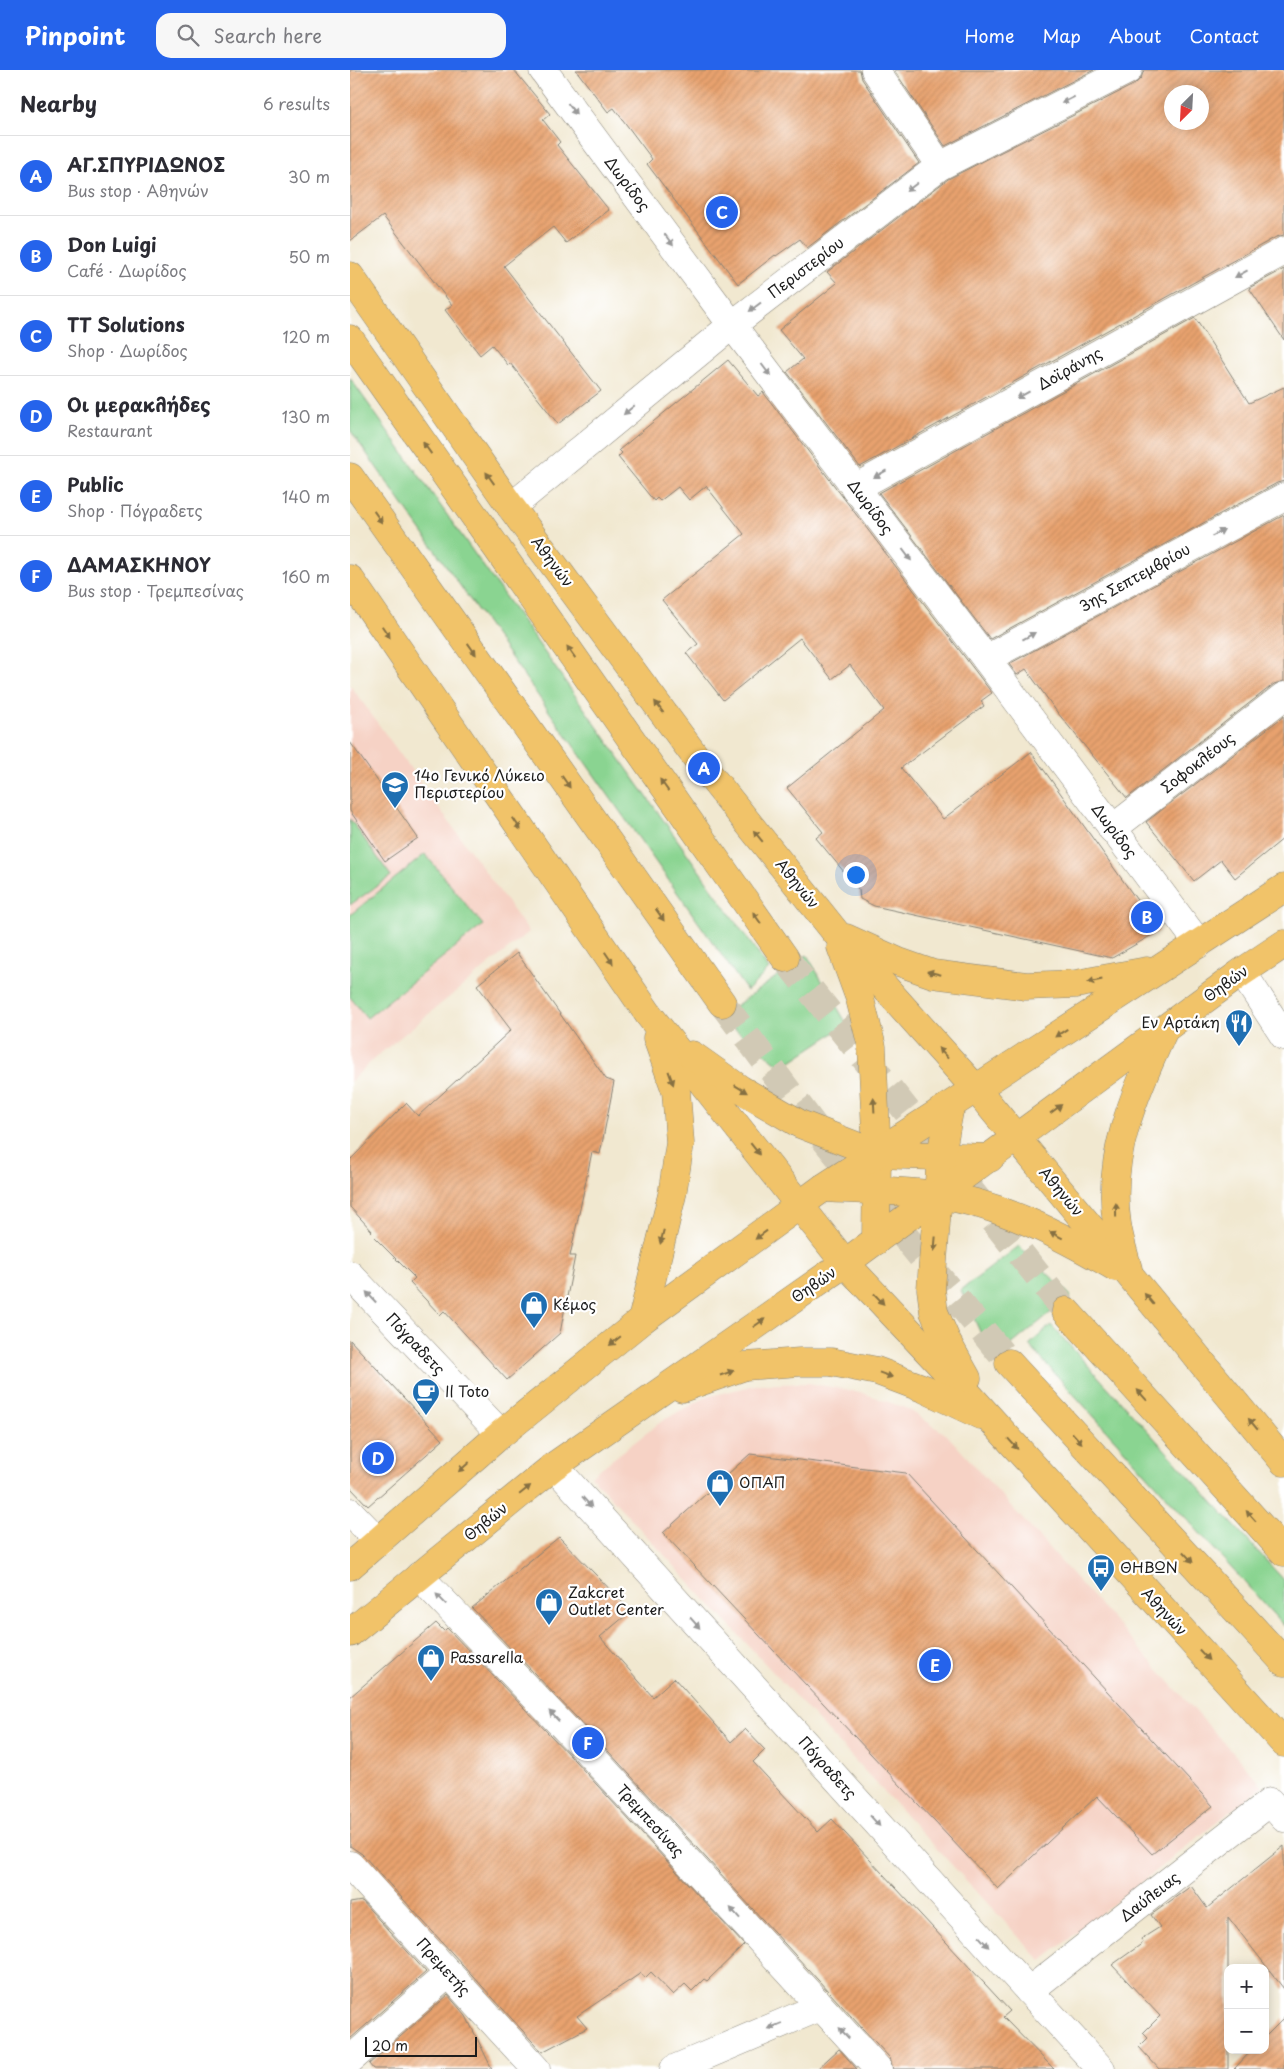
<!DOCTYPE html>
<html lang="en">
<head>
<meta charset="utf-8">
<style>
	:root { --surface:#fff; --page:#f7f7f7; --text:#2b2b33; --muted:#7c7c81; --line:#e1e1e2; --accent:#2563eb }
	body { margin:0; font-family:"Playpen Sans",sans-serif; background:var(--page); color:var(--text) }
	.controls { position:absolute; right:15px; bottom:15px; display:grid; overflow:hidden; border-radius:10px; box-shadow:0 2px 12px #0003 }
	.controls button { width:45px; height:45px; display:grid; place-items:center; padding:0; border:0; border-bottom:1px solid var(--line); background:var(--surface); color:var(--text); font:25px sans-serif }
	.compass { position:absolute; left:814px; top:15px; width:45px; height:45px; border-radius:50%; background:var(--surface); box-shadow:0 2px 12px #0003; rotate:204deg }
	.scale { position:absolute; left:15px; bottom:12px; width:112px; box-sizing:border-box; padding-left:5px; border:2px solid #1c1c1c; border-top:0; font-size:14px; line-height:18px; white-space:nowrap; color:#1c1c1c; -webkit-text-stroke:4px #fff; paint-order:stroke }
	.you { position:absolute; left:505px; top:804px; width:18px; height:18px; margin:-12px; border:4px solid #fff; border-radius:50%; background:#1a73e8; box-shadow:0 0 0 8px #1a73e833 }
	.badge { display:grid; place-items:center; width:32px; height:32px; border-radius:50%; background:var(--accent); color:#fff; font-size:16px; font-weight:700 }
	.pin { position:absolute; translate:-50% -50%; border:2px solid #fff; box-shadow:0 1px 5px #0006 }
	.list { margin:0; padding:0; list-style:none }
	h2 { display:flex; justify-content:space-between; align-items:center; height:65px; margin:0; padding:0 20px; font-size:21px }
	h2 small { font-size:16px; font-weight:400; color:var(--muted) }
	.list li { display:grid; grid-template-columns:32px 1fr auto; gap:15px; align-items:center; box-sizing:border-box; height:80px; padding:0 20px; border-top:1px solid var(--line) }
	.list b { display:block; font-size:19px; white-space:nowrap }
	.list p { margin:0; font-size:16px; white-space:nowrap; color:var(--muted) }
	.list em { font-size:16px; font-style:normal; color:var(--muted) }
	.icon { flex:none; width:28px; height:28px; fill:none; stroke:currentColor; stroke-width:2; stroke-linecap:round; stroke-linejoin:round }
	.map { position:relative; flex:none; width:934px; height:1999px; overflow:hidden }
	header { display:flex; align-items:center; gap:30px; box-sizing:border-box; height:70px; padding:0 25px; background:var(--accent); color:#fff }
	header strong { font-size:24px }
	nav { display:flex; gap:28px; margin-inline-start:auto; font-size:18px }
	.search { width:350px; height:45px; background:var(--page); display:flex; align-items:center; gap:12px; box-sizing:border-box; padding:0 18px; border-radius:15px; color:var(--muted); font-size:19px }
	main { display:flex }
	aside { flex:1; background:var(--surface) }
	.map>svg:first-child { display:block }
</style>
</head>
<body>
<header>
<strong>Pinpoint</strong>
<div class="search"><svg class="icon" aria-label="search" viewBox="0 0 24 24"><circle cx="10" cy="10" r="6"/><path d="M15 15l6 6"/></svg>Search here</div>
<nav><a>Home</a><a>Map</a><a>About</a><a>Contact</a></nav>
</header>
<main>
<aside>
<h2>Nearby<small>6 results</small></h2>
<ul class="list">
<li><span class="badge">A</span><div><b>ΑΓ.ΣΠΥΡΙΔΩΝΟΣ</b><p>Bus stop · Αθηνών</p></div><em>30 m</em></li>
<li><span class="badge">B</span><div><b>Don Luigi</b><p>Café · Δωρίδος</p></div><em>50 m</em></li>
<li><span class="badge">C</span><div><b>TT Solutions</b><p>Shop · Δωρίδος</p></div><em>120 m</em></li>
<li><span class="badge">D</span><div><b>Οι μερακλήδες</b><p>Restaurant</p></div><em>130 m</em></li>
<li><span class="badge">E</span><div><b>Public</b><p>Shop · Πόγραδετς</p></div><em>140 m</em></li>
<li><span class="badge">F</span><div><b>ΔΑΜΑΣΚΗΝΟΥ</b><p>Bus stop · Τρεμπεσίνας</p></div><em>160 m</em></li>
</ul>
</aside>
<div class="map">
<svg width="934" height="1999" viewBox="0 0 934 1999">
	<defs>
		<pattern id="building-hatch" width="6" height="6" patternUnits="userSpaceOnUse" patternTransform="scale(1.25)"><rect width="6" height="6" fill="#e8a26e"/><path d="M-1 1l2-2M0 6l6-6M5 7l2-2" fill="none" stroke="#c68b5f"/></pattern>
	</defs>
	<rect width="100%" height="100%" fill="#fff"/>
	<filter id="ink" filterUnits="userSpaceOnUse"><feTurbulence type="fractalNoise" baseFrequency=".02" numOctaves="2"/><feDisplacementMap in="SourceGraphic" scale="10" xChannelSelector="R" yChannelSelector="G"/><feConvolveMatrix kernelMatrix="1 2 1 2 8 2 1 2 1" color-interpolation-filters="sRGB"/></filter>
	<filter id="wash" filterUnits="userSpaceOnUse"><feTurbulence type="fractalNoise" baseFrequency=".0096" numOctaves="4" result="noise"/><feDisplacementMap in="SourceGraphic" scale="20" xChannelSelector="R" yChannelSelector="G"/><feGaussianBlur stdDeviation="1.12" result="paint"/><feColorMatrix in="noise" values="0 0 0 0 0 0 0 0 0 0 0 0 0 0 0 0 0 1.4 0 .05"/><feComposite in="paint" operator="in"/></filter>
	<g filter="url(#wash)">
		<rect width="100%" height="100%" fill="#f1e8d0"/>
		<g fill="#f6d2c5">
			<polygon points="0,615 179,862 26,987 0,1012"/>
			<polygon points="458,1313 510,1322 558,1339 597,1365 913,1716 691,1891 241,1406 312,1351 357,1327 405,1315"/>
		</g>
		<g fill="#8ad491" stroke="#537856">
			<polygon points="0,308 419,899 397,921 0,360"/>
			<polygon points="0,749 41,806 0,835"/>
			<polygon points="75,784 133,855 17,948 0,927 0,845"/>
			<polygon points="457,885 497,954 432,997 370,947"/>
			<polygon points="669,1176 721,1226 643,1290 611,1220"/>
			<polygon points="701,1255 934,1510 934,1556 679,1275"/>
		</g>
		<g id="blocks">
			<g fill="url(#building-hatch)" fill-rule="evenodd">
				<polygon points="0,0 164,0 200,44 193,50 210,72 207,75 259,140 216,173 203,157 154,196 251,321 208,354 160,293 158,295 142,275 130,285 95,240 102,235 33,146 0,171"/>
				<polygon points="226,0 510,0 512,9 569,93 457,178 450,169 426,186 425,185 388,214 297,94 302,89 264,38 258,42"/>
				<polygon points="544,0 744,0 595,76"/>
				<path d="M794,0h140v165l-8,2 -416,230 -73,-95 16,-13 -24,-29 58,-47 -10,-11 121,-93 187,-95 6,-6zM822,22h30v30h-30z"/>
				<polygon points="934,199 934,270 899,218"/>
				<polygon points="845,248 899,333 934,317 934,411 927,413 640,569 529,423"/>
				<polygon points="378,290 408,326 413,322 642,623 631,631 634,636 551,698 593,749 681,682 809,861 762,888 524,836 510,829 509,820 466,768 473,762 437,718 534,640 500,595 482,609 450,568 373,630 336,583 348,574 312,530 394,464 356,416 339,430 328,417 310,431 307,428 304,431 268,387 272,383 269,380"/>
				<polygon points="934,445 934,611 924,614 777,728 707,642 676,599 667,605 659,594"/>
				<polygon points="934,646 934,768 885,808 871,790 844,811 796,752"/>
				<polygon points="0,672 68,768 35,791 0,741"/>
				<polygon points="167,883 256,1009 264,1012 250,1084 242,1082 220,1186 225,1186 210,1263 157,1310 94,1241 90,1245 60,1213 65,1208 20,1163 22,1161 0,1137 0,1090 56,1033 68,1046 161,960 127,915"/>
				<polygon points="0,1270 93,1370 18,1436 0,1417"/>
				<polygon points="400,1384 556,1403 863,1736 802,1784 747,1726 648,1819 313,1463"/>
				<polygon points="209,1467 281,1541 250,1567 303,1627 324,1608 381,1672 395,1659 415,1680 403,1692 468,1762 482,1749 660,1941 653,1947 704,1999 543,1999 540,1988 512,1958 247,1669 122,1538"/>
				<polygon points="86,1553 94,1561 97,1558 225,1691 394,1875 357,1911 354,1909 342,1921 335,1914 323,1925 301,1902 295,1908 291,1903 227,1946 237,1958 192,1982 12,1784 0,1776 0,1627"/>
				<polygon points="934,1776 934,1919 878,1847 878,1999 809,1999 789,1977 798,1968 793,1963 810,1946 762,1895 793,1873 791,1869 810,1857 801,1845 841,1816 857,1838"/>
				<polygon points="12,1831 76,1902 0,1969 0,1833"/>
				<polygon points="98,1925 116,1946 142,1999 23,1999 19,1994"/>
				<polygon points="934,1948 934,1999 884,1999 902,1980 915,1980 915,1967"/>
				<polygon points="489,1979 507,1999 467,1999"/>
			</g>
		</g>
	</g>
	<g filter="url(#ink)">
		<use href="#blocks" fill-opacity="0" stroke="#868276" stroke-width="1"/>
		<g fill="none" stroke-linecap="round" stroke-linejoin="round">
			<g stroke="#d1c9b5" stroke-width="28" stroke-dasharray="28 14" stroke-linecap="butt">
				<polyline points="435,888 716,1241"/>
				<polyline points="372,933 463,1055 659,1293"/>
			</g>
			<g stroke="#868276" stroke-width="29">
				<g id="minor">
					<polyline points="193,0 382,255 636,589 849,874"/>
					<polyline points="525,0 590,96"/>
					<polyline points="505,418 934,181"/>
					<polyline points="161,437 382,255 590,96 778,0"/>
					<polyline points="636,589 934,427"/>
					<polyline points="762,759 934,626"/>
					<polyline points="892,902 934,966"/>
					<polyline points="0,1205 151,1364"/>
					<polyline points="204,1396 679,1921 751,1999"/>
					<polyline points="0,1442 29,1472"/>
					<polyline points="69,1506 236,1680 528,1999"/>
					<polyline points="0,1795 186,1999"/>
					<polyline points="679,1921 920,1732 934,1748"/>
					<polyline points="0,1990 99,1903"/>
					<polyline points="324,1999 470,1937"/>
				</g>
			</g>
			<g stroke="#868276" stroke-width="29">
				<g id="major">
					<polyline points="0,206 161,437 354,698 487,864 626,1019 934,1392"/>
					<polyline points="0,509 299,945 495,1193 608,1313 934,1673"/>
					<polyline points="496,868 549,892 583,904 676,916 726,914 797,901"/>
					<polyline points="491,877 510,929 522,977 527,1084 526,1171"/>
					<polyline points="342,985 390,1019 450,1054 527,1084 640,1088"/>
					<polyline points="600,1036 591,1085 581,1219 584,1242 597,1272 617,1308"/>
					<path d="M473,1118c38,2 77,2 115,7 63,9 122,40 177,72"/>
					<path d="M778,1199c-4,-15 -9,-30 -11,-45 -11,-69 19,-132 46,-192"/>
					<polyline points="292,1250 322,1125 330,1073 326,1021 307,968"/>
					<polyline points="332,1318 395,1296 450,1292 481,1292 527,1301 575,1319 630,1345"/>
					<polyline points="0,1496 151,1364 292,1250 473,1118 934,818"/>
					<polyline points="0,1563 204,1396 495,1193 892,902 934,874"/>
				</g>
			</g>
			<g stroke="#868276" stroke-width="29">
				<g id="highway">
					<polyline points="0,269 435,888"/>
					<polyline points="0,407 372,933"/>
					<polyline points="716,1241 934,1482"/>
					<polyline points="659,1293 934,1592"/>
				</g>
			</g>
			<use href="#minor" stroke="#fff" stroke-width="28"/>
			<use href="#major" stroke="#f1c369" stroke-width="28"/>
			<use href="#highway" stroke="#f1c369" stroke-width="28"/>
		</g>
		<defs><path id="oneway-solid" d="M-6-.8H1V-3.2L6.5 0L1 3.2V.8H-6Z" transform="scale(1.25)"/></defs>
		<g fill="#999">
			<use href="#oneway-solid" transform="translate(718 30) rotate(153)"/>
			<use href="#oneway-solid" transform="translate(222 39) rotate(53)"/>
			<use href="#oneway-solid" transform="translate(562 117) rotate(143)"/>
			<use href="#oneway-solid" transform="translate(319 170) rotate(53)"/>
			<use href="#oneway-solid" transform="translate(891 204) rotate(151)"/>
			<use href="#oneway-solid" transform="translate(405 237) rotate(143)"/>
			<use href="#oneway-solid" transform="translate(416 300) rotate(53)"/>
			<use href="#oneway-solid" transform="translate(673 325) rotate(151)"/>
			<use href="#oneway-solid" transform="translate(279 340) rotate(140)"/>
			<use href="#oneway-solid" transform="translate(530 404) rotate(151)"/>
			<use href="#oneway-solid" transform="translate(868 463) rotate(-29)"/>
			<use href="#oneway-solid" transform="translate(557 485) rotate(53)"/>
			<use href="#oneway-solid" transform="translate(679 566) rotate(-29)"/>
			<use href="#oneway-solid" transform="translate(21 1227) rotate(-133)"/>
			<use href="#oneway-solid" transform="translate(237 1432) rotate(48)"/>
			<use href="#oneway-solid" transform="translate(91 1529) rotate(-134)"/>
			<use href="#oneway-solid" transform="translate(345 1553) rotate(48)"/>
			<use href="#oneway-solid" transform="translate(204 1646) rotate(-134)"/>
			<use href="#oneway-solid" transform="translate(525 1751) rotate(48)"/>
			<use href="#oneway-solid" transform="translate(385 1843) rotate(-132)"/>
			<use href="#oneway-solid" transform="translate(634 1872) rotate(48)"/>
			<use href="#oneway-solid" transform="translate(425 1956) rotate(157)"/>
			<use href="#oneway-solid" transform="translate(494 1963) rotate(-133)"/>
		</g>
		<g fill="#867042">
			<use href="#oneway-solid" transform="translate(77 378) rotate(-125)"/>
			<use href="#oneway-solid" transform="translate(140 408) rotate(-125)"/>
			<use href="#oneway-solid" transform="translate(28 447) rotate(55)"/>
			<use href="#oneway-solid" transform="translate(36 562) rotate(56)"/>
			<use href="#oneway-solid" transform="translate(122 579) rotate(55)"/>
			<use href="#oneway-solid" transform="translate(221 582) rotate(-125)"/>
			<use href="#oneway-solid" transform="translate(309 637) rotate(-127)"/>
			<use href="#oneway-solid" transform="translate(216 712) rotate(55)"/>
			<use href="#oneway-solid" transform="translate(314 715) rotate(-125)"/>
			<use href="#oneway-solid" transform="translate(167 754) rotate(56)"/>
			<use href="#oneway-solid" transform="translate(408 766) rotate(-129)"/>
			<use href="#oneway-solid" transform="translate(310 845) rotate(55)"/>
			<use href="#oneway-solid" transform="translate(407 848) rotate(-125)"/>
			<use href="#oneway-solid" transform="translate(259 888) rotate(56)"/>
			<use href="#oneway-solid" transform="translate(584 903) rotate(-166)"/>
			<use href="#oneway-solid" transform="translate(745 911) rotate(169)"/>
			<use href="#oneway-solid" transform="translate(711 963) rotate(147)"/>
			<use href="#oneway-solid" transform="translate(593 983) rotate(-132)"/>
			<use href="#oneway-solid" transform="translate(321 1008) rotate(70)"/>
			<use href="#oneway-solid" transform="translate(391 1019) rotate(31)"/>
			<use href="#oneway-solid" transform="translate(524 1035) rotate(-93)"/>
			<use href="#oneway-solid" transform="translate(706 1039) rotate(-37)"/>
			<use href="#oneway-solid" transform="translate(405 1079) rotate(52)"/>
			<use href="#oneway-solid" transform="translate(766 1140) rotate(-91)"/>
			<use href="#oneway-solid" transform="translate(411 1165) rotate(144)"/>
			<use href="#oneway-solid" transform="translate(706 1165) rotate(-153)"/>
			<use href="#oneway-solid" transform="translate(312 1167) rotate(104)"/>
			<use href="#oneway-solid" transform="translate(585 1174) rotate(95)"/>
			<use href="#oneway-solid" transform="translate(529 1229) rotate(47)"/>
			<use href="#oneway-solid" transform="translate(799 1229) rotate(-130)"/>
			<use href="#oneway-solid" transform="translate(409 1253) rotate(-35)"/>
			<use href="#oneway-solid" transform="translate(265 1271) rotate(141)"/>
			<use href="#oneway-solid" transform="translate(377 1303) rotate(-19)"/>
			<use href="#oneway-solid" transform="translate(536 1305) rotate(20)"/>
			<use href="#oneway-solid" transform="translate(792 1325) rotate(-132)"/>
			<use href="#oneway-solid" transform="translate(903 1354) rotate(-130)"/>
			<use href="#oneway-solid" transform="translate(727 1368) rotate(47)"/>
			<use href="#oneway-solid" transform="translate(663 1374) rotate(48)"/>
			<use href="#oneway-solid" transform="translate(114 1397) rotate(139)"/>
			<use href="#oneway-solid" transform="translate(175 1420) rotate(-39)"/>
			<use href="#oneway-solid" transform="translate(901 1446) rotate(-132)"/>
			<use href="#oneway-solid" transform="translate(838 1487) rotate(47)"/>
			<use href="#oneway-solid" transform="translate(854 1585) rotate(47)"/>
		</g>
	</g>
	<defs>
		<g id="school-pin" transform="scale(1.4375)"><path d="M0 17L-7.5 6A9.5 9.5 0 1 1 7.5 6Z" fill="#1f6fb2" stroke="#fff"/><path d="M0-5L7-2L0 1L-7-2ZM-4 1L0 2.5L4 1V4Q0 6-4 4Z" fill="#fff"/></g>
		<g id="restaurant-pin" transform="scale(1.4375)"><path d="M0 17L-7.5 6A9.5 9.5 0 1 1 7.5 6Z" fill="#1f6fb2" stroke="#fff"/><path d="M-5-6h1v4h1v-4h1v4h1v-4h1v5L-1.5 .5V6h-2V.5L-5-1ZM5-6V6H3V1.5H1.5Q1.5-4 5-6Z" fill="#fff"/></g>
		<g id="shop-pin" transform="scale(1.4375)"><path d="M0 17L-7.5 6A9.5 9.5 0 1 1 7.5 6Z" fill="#1f6fb2" stroke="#fff"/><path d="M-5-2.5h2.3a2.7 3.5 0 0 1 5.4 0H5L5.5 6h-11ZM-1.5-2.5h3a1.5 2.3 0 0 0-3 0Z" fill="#fff"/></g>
		<g id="cafe-pin" transform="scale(1.4375)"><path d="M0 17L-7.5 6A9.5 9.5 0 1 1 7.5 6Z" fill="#1f6fb2" stroke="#fff"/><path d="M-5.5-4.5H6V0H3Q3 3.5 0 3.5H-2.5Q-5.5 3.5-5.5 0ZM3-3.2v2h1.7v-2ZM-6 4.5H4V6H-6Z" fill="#fff"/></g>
		<g id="bus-pin" transform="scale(1.4375)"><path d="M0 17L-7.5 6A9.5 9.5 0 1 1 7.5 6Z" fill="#1f6fb2" stroke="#fff"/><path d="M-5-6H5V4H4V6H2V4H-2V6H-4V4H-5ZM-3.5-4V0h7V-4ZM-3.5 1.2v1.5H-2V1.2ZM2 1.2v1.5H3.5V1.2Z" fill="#fff"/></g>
	</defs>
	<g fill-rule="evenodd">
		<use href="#school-pin" x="45" y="715"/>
		<use href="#restaurant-pin" x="889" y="953"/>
		<use href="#shop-pin" x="184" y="1235"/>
		<use href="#cafe-pin" x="76" y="1322"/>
		<use href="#shop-pin" x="370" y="1413"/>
		<use href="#bus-pin" x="751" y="1498"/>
		<use href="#shop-pin" x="199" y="1532"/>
		<use href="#shop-pin" x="81" y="1588"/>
	</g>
	<g text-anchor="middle" stroke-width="4.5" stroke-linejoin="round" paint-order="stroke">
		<g font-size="15" fill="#1c1c1c" stroke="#fff">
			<text transform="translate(277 114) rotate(53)" y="5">Δωρίδος</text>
			<text transform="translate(456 198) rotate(-37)" y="5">Περιστερίου</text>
			<text transform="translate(720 299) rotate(-29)" y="5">Δοϊράνης</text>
			<text transform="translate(520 437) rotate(53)" y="5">Δωρίδος</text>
			<text transform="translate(202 492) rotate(53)" y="5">Αθηνών</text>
			<text transform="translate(785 508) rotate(-29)" y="5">3ης Σεπτεμβρίου</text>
			<text transform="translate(848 693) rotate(-38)" y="5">Σοφοκλέους</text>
			<text transform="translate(764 761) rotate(53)" y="5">Δωρίδος</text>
			<text transform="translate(447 814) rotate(51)" y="5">Αθηνών</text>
			<text transform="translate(876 914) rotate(-36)" y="5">Θηβών</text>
			<text transform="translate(711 1122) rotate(50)" y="5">Αθηνών</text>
			<text transform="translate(464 1215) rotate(-35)" y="5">Θηβών</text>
			<text transform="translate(65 1274) rotate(47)" y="5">Πόγραδετς</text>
			<text transform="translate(136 1452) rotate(-39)" y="5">Θηβών</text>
			<text transform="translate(814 1542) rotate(47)" y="5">Αθηνών</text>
			<text transform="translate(477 1698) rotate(48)" y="5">Πόγραδετς</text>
			<text transform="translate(300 1751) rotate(48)" y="5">Τρεμπεσίνας</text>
			<text transform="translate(800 1827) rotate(-38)" y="5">Δαύλειας</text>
			<text transform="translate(93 1897) rotate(48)" y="5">Πρεμετής</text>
		</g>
		<g font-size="15" fill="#1c1c1c" stroke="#fff" text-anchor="start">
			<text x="64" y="711">14ο Γενικό Λύκειο<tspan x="64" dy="17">Περιστερίου</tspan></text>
			<text x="870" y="958" text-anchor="end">Εν Αρτάκη</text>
			<text x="203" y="1240">Κέμος</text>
			<text x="95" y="1327">Il Toto</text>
			<text x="389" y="1418">ΟΠΑΠ</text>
			<text x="770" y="1503">ΘΗΒΏΝ</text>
			<text x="218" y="1528">Zakcret<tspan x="218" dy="17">Outlet Center</tspan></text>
			<text x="100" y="1593">Passarella</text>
		</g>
	</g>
</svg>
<div class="controls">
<button>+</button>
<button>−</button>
</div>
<svg class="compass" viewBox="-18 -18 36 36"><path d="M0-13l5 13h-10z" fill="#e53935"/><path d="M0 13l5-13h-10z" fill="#7c7c81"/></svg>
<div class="scale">20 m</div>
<div class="you"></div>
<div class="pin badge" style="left:354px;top:698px">A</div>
<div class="pin badge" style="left:797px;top:847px">B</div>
<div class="pin badge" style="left:372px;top:142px">C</div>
<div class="pin badge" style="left:28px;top:1388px">D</div>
<div class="pin badge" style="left:585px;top:1595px">E</div>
<div class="pin badge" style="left:238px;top:1673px">F</div>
</div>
</main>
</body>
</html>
